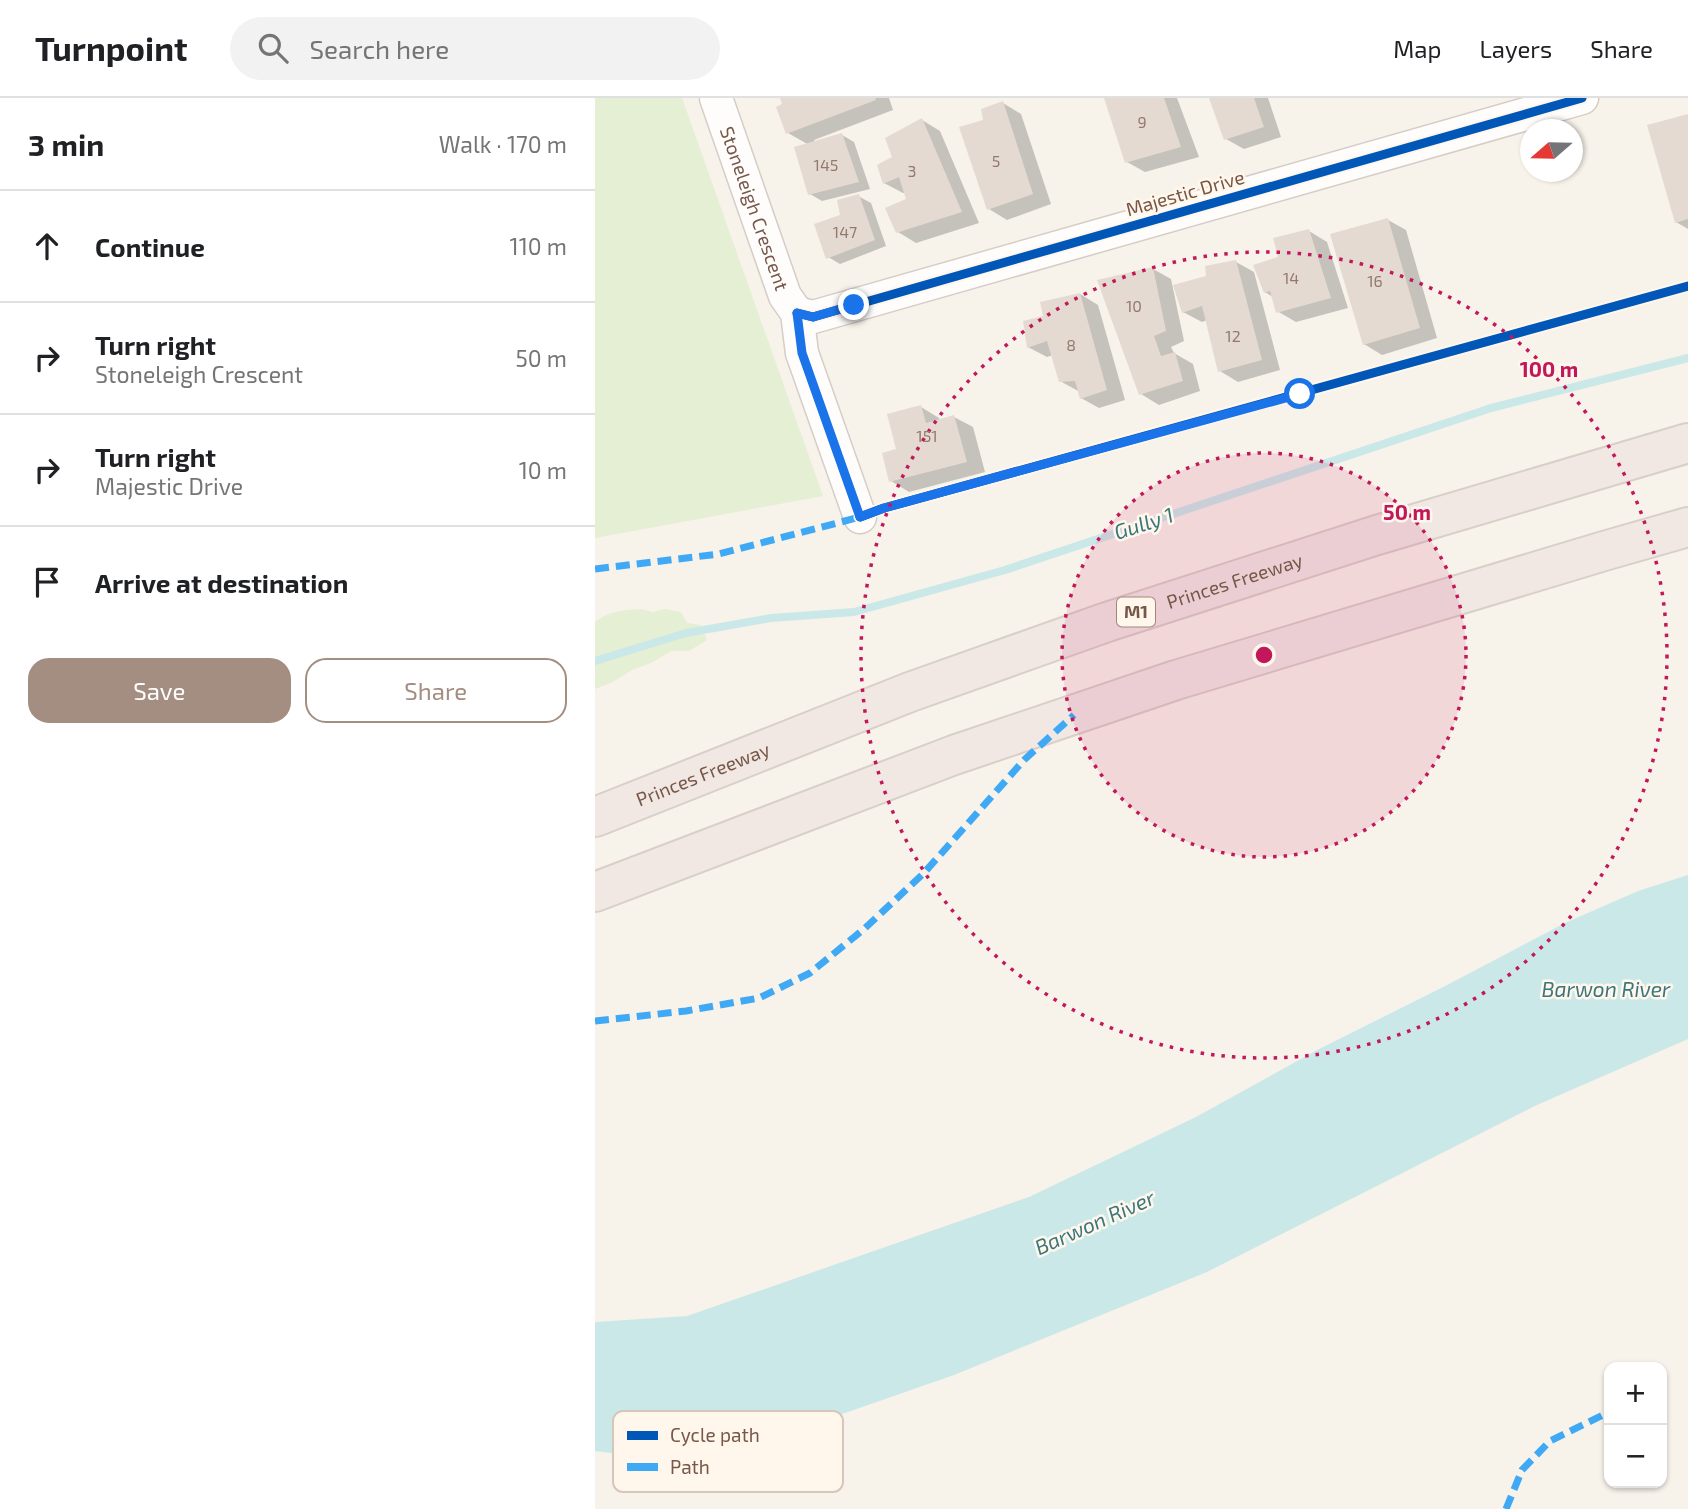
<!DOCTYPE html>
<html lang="en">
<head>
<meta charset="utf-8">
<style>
	:root { --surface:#fff; --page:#f2f2f2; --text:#202124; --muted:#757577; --line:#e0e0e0; --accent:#a48d81 }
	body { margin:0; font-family:"Exo 2",sans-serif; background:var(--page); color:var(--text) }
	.controls { position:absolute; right:21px; bottom:21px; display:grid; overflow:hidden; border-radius:14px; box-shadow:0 2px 5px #0004 }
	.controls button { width:63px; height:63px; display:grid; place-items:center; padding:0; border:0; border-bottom:2px solid var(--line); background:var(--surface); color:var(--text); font:35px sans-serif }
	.compass { position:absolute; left:925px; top:21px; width:63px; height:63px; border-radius:50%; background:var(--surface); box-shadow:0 2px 5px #0004; rotate:250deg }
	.stop { position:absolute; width:21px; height:21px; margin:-16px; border:5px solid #1a73e8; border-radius:50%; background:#fff }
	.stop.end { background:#1a73e8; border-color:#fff; box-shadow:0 2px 7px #0008 }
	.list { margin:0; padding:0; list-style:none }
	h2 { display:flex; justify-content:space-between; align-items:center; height:91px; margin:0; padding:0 28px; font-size:30px }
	h2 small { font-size:23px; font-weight:400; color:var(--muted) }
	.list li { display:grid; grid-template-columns:46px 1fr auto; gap:21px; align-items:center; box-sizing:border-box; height:112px; padding:0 28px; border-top:2px solid var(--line) }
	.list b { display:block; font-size:26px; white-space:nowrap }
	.list p { margin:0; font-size:23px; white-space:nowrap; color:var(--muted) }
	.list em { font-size:23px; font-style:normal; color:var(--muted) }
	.actions { display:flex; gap:14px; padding:21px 28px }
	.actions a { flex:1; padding:16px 0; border:2px solid var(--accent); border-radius:21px; text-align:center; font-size:24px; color:var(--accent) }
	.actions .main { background:var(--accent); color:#fff }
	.icon { flex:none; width:38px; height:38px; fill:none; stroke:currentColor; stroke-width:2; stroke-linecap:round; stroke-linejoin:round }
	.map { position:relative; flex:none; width:1093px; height:1411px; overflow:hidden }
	header { display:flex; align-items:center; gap:42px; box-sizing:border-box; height:98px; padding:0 35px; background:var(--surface); border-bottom:2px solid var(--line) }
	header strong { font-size:33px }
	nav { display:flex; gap:38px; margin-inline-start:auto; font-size:24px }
	.search { width:490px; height:63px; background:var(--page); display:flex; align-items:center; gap:18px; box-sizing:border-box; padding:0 24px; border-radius:38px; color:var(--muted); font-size:26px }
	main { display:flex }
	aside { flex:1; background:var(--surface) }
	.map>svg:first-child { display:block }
</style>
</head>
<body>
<header>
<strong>Turnpoint</strong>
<div class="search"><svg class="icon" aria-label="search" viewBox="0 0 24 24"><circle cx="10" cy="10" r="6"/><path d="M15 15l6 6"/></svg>Search here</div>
<nav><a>Map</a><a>Layers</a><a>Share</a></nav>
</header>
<main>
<aside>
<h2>3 min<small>Walk · 170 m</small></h2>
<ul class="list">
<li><svg class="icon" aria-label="ahead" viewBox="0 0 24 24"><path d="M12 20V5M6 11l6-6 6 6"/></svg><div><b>Continue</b></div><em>110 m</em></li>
<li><svg class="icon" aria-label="right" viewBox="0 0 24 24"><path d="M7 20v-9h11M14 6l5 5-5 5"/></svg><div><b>Turn right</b><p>Stoneleigh Crescent</p></div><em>50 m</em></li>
<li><svg class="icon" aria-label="right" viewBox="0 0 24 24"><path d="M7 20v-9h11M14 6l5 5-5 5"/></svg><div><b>Turn right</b><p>Majestic Drive</p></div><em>10 m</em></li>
<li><svg class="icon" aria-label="arrive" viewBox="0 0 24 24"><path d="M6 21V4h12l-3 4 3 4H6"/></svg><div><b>Arrive at destination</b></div></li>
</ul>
<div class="actions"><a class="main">Save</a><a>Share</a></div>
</aside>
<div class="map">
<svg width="1093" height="1411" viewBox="0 0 1093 1411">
	<rect width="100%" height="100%" fill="#f7f2ea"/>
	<g fill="#e4efd4">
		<polygon points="0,0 87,0 228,398 0,440"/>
		<path d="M46,511l12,3 12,-3 16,3 6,11 14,2 6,15 -18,11h-18l-20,12 -19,7 -19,12 -18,7v-67c14,-11 29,-12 46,-13z"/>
	</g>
	<polygon fill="#cbe8e9" points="1093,777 1093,941 942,1007 612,1174 359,1277 147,1351 16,1355 0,1353 0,1224 92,1218 434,1099 601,1019 722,952 854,886 970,825 1043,793"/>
	<g fill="#0003">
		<polygon points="187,0 294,0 298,12 219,42 220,45 247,37 259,44 275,91 227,103 215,96 214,47 193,35"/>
		<polygon points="511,0 582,0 604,59 550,74 532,64"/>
		<polygon points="616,0 673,0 686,39 649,51 631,41"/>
		<polygon points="408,5 426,16 456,106 412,122 394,111 390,23"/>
		<polygon points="1093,18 1093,131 1081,124"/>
		<polygon points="327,22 345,33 384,125 321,145 303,134 313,102 311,94 308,95 289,85 299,60"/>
		<polygon points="263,98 276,105 291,148 245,166 233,159 247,118"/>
		<polygon points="793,122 811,132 842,240 787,257 769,246"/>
		<polygon points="714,133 732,144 753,210 701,224 682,213 678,199 670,194 685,161"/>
		<polygon points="641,164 659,174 685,272 643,284 625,273 612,222 607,224 588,214"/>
		<polygon points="558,171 576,181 589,243 576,249 579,255 598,266 605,293 564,307 546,296"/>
		<polygon points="485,196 503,207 530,302 504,310 486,300 485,294 465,283 458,257 452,259 433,249"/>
		<polygon points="326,309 344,320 345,323 359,319 378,329 390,374 314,394 296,383"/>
	</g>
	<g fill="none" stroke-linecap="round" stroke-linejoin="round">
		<polyline stroke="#cbe8e9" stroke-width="8" points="0,563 91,535 176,520 259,514 410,472 896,310 1093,260"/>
	</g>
	<g fill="#e4dad2">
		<polygon points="185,0 280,0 281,2 191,36 181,9 187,6"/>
		<polygon points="509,0 569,0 586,49 530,65"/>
		<polygon points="614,0 659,0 669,29 629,42"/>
		<polygon points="408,3 438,96 392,112 364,29 388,22 386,11"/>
		<polygon points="1093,16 1093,121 1080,125 1052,27"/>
		<polygon points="327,20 367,114 301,135 290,110 311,101 304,79 288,86 282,67 297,59 290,40"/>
		<polygon points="247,35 264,84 213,97 199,49"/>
		<polygon points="264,96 280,142 231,161 219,126 245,117 242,102"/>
		<polygon points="793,120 825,230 768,247 735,136"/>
		<polygon points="714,131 736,200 681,215 675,193 669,195 658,167 683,159 678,140"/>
		<polygon points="641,162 667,262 623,274 607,208 587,215 578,187 611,178 610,168"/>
		<polygon points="558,169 571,233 559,238 566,258 580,254 588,283 544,297 502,182"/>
		<polygon points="485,195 512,292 485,301 480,283 464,284 452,243 432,250 428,223 448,218 445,204"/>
		<polygon points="326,307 331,325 359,317 372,364 294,384 287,355 301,351 292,316"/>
	</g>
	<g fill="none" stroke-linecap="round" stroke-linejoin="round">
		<g stroke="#d6cdc6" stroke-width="35">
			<g id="minor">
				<path id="s1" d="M121,0l69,198 12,17 5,40 58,164"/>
				<polyline points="202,215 218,219 987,0"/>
			</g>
		</g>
		<g stroke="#d9cfc9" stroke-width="42">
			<g id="highway">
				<path id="s2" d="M0,719l315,-125 197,-70 270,-87 311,-92"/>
				<polyline points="0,794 359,657 581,582 1009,453 1093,429"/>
			</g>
		</g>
		<use href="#minor" stroke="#fefdfc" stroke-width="32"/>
		<use href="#highway" stroke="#f1e8e4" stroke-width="38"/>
		<g stroke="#3fa9f5" stroke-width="7" stroke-dasharray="14 7" stroke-linecap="butt">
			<polyline points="0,471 124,456 265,419"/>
			<polyline points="0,923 91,913 164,900 215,875 269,831 329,775 429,662 479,617"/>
			<polyline points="911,1411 927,1372 955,1343 1014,1314"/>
		</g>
		<g stroke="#fff7ec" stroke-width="13">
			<g id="cycleway">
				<polyline points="202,215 218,219 987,0"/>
				<polyline points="265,419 289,410 1093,188"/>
			</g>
		</g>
		<use href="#cycleway" stroke="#0057b8" stroke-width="9"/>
	</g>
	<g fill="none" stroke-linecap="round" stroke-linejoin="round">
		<polyline stroke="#1a73e8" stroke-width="9" points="259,207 218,219 202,215 207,255 265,419 289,410 705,296"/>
	</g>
	<circle cx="669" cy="557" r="202" fill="#c2185b" fill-opacity=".12"/>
	<g fill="none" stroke="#c2185b" stroke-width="3.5" stroke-dasharray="3.5 7">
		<circle cx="669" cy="557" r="202"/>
		<circle cx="669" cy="557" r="403"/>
	</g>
	<g text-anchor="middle" stroke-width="5" stroke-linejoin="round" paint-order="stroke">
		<g font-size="16" fill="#947a6d">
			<text x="547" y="30">9</text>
			<text x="401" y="69">5</text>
			<text x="231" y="73">145</text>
			<text x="317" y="79">3</text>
			<text x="250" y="140">147</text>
			<text x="696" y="186">14</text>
			<text x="780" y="189">16</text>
			<text x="539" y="214">10</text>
			<text x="638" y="244">12</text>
			<text x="476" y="253">8</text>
			<text x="332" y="344">151</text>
		</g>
		<rect fill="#fff7ec" stroke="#a08779" stroke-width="2" x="522" y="499.5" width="38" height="29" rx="5"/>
		<g font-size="18" font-weight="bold" fill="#775748">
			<text x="541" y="520">M1</text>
		</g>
		<g font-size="19" fill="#775748" stroke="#fff7ec">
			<text transform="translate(590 95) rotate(-16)" y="7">Majestic Drive</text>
			<text dy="7" stroke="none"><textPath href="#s1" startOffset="117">Stoneleigh Crescent</textPath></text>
			<text dy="7" stroke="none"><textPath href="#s2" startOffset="682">Princes Freeway</textPath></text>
			<text dy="7" stroke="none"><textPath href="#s2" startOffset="116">Princes Freeway</textPath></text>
		</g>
		<g font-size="21" font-style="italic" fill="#3b767e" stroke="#fff7ec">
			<text transform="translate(549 426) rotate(-18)" y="7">Gully 1</text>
			<text x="1011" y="899">Barwon River</text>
			<text transform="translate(500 1125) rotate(-24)" y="7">Barwon River</text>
		</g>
	</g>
	<rect x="18" y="1313" width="230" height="81" rx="10" fill="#fff7ec" stroke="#d6c7bb" stroke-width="2"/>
	<rect x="32" y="1333" width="31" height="9" fill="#0057b8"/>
	<rect x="32" y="1365" width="31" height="8" fill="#3fa9f5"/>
	<g font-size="19" fill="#775748">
		<text x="75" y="1344">Cycle path</text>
		<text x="75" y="1376">Path</text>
	</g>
	<circle cx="669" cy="557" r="10" fill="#c2185b" stroke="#fff7ec" stroke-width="3.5"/>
	<g font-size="21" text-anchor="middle" font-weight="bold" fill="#c2185b" stroke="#fff7ec" stroke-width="5" stroke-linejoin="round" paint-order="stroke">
		<text x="954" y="279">100 m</text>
		<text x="812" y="422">50 m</text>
	</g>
</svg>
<div class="controls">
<button>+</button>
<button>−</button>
</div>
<svg class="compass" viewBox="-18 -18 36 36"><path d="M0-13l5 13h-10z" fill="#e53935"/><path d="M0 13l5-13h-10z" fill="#757577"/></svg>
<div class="stop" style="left:705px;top:296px"></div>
<div class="stop end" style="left:259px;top:207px"></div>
</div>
</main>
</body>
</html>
